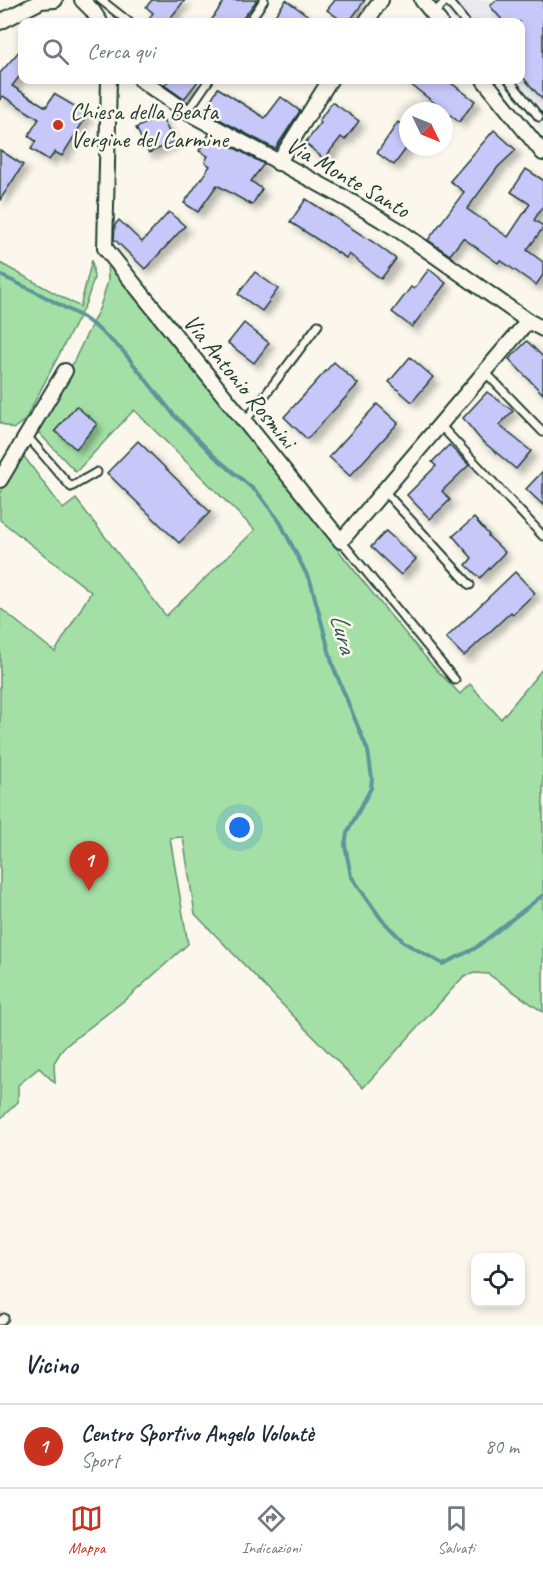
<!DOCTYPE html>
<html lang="it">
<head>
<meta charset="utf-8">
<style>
	:root { --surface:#fff; --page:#f6f6f7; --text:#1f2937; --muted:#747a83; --line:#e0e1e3; --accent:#c8321e }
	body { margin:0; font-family:Caveat,sans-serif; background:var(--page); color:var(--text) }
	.controls { position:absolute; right:18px; bottom:18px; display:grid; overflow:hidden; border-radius:12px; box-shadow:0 3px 9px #0003 }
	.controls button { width:54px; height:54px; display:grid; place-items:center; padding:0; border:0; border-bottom:2px solid var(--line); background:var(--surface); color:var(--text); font:30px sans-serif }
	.compass { position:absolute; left:399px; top:102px; width:54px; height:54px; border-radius:50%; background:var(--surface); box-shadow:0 3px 9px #0003; rotate:133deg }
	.you { position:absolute; left:240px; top:828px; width:21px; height:21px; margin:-15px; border:4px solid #fff; border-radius:50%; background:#1a73e8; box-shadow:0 0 0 9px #1a73e833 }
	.badge { display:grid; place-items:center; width:39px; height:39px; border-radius:50%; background:var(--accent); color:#fff; font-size:20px; font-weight:700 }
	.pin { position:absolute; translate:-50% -50px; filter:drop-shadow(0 2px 3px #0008) }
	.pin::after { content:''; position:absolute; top:32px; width:21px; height:18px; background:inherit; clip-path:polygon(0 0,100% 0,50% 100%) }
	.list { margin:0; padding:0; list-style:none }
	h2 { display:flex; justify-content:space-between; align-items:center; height:78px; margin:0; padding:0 24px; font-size:26px }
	h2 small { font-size:20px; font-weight:400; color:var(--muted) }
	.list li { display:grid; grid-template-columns:39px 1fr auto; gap:18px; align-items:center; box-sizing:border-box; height:84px; padding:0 24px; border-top:2px solid var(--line) }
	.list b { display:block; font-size:22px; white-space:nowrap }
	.list p { margin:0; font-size:20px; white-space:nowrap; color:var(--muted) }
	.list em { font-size:20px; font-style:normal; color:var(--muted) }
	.icon { flex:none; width:33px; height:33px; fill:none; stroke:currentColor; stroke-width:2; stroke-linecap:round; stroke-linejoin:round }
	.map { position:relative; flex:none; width:543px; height:1325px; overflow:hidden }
	.search { position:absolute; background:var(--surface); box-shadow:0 3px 9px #0003; left:18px; right:18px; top:18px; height:66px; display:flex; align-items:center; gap:15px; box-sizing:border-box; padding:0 21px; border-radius:12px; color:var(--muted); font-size:22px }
	.sheet { height:162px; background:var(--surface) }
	nav { display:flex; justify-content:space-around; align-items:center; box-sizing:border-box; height:84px; border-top:2px solid var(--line); background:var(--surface); font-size:16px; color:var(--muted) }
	nav a { display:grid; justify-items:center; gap:3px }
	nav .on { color:var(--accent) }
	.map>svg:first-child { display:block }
</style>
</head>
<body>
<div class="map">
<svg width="543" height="1325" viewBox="0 0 543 1325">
	<defs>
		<filter id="shadow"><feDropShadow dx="5.5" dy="5.5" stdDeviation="3" flood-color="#0004"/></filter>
	</defs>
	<rect width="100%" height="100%" fill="#fbf7ec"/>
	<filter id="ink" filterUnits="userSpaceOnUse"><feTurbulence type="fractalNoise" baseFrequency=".0167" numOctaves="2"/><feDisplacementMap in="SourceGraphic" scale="12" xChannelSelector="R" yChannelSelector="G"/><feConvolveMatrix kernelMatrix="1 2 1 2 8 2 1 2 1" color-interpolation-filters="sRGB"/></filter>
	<g filter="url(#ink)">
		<polygon fill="#ebe9f0" points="440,0 543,0 543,133 501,80 520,80 520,22 455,22 439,3"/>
		<g fill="#a4e0a6" stroke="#628e6d" stroke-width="1.5">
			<polygon points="92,260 94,278 86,303 25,420 13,429 0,423 0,263 80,307"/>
			<polygon points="107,261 390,615 432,665 460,694 470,684 501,719 543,668 543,1012 488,974 475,973 464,976 363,1088 195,914 183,837 170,838 188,944 130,996 63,1048 54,1063 55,1083 39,1068 18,1085 18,1102 0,1119 0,608 55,652 91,592 0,520 0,494 23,455 63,509 76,499 166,616 255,530 134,410 76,472 36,430 70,369 100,307 108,281"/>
		</g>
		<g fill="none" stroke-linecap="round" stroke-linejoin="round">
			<polyline stroke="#5b979a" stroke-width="4" points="0,275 36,292 84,318 96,327 123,351 174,415 214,456 258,493 280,522 311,583 333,666 368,751 372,778 371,788 347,833 345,845 351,876 382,920 405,943 443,964 474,949 543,895"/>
		</g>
		<g fill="#c7c7fa" stroke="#1f3d34" stroke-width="1.5" filter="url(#shadow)">
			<polygon points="152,0 185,0 167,22 147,22 153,13 146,7"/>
			<polygon points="225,0 257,0 240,22 210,22"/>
			<polygon points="286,0 317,22 270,22"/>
			<polygon points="335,0 365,0 349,22 344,22 327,10"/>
			<polygon points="497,0 543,0 543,100 520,74 520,22 504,22 490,6"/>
			<polygon points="22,48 22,73 12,86 46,107 54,94 88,114 62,156 55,152 49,160 31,149 36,141 28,136 39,119 3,96 0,100 0,73"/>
			<polygon points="170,80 199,80 184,99 164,85"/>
			<polygon points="405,80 447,80 475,101 459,122"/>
			<polygon points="218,88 265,118 281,97 300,111 275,149 204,111"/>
			<polygon points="332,102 359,121 345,140 341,137 324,159 305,143 321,123 319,121"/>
			<polygon points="161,116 174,142 149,153 136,128"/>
			<polygon points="398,122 408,129 408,146 394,165 377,153"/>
			<polygon points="494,130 516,150 498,167 467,209 508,237 530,204 511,192 526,169 543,180 543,206 534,220 543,226 543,228 527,250 543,262 543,275 536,285 500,260 498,263 463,238 450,255 428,240 464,192 450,181"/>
			<polygon points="209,134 264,164 251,181 262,189 252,205 217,185 198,212 184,203 210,166 205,162 208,156 199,151"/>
			<polygon points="0,150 23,165 0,200"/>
			<polygon points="306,199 373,242 396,259 381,279 349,254 346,258 290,222"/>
			<polygon points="169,212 185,226 145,269 114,239 115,225 119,220 142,242"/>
			<polygon points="429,269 446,283 412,327 392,312 411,287 414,289"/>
			<polygon points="255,272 278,289 262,311 238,294"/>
			<polygon points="244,323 269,343 254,363 228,343"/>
			<polygon points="527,341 543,357 543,394 509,359"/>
			<polygon points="410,357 433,377 412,402 389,382"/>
			<polygon points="334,362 358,384 307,439 284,417"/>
			<polygon points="487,392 513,411 499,425 531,451 516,469 480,439 463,418"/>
			<polygon points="377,404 398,423 350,476 329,457"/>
			<polygon points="76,406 97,424 76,449 55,431"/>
			<polygon points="138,441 210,512 179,543 107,473"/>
			<polygon points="449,445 469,465 442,491 450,500 430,519 407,495 436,466 432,462"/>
			<polygon points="543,471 543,505 526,489"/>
			<polygon points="474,518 489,535 488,536 505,552 480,578 466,565 472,558 453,536"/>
			<polygon points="386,531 416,559 401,575 371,547"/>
			<polygon points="515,572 535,593 513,614 511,612 464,656 446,638"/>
		</g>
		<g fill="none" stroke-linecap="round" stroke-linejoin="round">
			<g stroke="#1f3d34" stroke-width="11">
				<g id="lane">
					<polyline points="101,0 129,22"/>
					<polyline points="447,0 465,22"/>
					<polyline points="433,14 447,0"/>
					<polyline points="249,22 264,0"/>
					<polyline points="509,80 539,117"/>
					<polyline points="187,112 209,80"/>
					<polyline points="485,372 543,432"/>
					<polyline points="244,423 318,325"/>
					<polyline points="440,425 543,536"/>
					<polyline points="27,436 71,487 97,472"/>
					<polyline points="384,491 470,585"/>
					<polyline points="341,541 455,680"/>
					<polyline points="0,1321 4,1318"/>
				</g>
			</g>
			<g stroke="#1f3d34" stroke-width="18">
				<g id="street">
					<polyline points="82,0 92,10 100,22"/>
					<polyline points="422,0 440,22"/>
					<polyline points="0,22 41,1 55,0"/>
					<polyline points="366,22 381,0"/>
					<polyline points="109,80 105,248 341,541 528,321"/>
					<polyline points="141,80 187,112 345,198 397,229 528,321 543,329"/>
					<polyline points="484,80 543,153"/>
					<polyline points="278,163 330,80"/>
					<polyline points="0,480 65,371"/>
				</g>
			</g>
			<use href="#lane" stroke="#fbf7ec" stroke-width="7"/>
			<use href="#street" stroke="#fbf7ec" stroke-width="14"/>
		</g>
	</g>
	<circle fill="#c8321e" stroke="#fbf7ec" stroke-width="2" cx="58" cy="125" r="6"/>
	<g text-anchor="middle" stroke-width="5" stroke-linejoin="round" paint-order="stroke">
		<g font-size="24" fill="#1f3d34" stroke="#fbf7ec" text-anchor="start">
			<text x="70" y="119">Chiesa della Beata<tspan x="70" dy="28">Vergine del Carmine</tspan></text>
		</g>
		<g font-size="24" fill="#1f3d34" stroke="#fbf7ec">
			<text transform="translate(348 177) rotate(30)" y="8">Via Monte Santo</text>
			<text transform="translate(240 381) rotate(51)" y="8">Via Antonio Rosmini</text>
		</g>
		<g font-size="26" font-style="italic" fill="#335b56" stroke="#fbf7ec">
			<text transform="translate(344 633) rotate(75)" y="9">Lura</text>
		</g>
	</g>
</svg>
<div class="controls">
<button><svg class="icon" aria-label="locate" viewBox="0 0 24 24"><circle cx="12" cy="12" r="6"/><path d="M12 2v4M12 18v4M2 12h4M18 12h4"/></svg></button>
</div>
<svg class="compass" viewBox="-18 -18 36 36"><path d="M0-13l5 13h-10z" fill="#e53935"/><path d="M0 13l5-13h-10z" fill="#747a83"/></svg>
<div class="you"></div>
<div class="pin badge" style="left:89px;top:891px">1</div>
<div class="search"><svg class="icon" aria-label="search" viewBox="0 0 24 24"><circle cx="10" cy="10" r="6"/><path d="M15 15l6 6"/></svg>Cerca qui</div>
</div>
<section class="sheet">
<h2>Vicino<small></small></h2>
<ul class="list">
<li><span class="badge">1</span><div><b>Centro Sportivo Angelo Volontè</b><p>Sport</p></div><em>80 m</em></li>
</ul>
</section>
<nav>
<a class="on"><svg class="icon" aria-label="map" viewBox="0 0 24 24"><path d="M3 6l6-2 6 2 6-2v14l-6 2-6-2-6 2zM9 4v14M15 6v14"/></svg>Mappa</a>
<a><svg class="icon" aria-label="directions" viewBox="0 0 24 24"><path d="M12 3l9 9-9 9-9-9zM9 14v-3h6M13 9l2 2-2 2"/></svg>Indicazioni</a>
<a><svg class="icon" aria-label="saved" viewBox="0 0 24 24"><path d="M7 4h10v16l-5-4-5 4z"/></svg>Salvati</a>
</nav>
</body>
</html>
